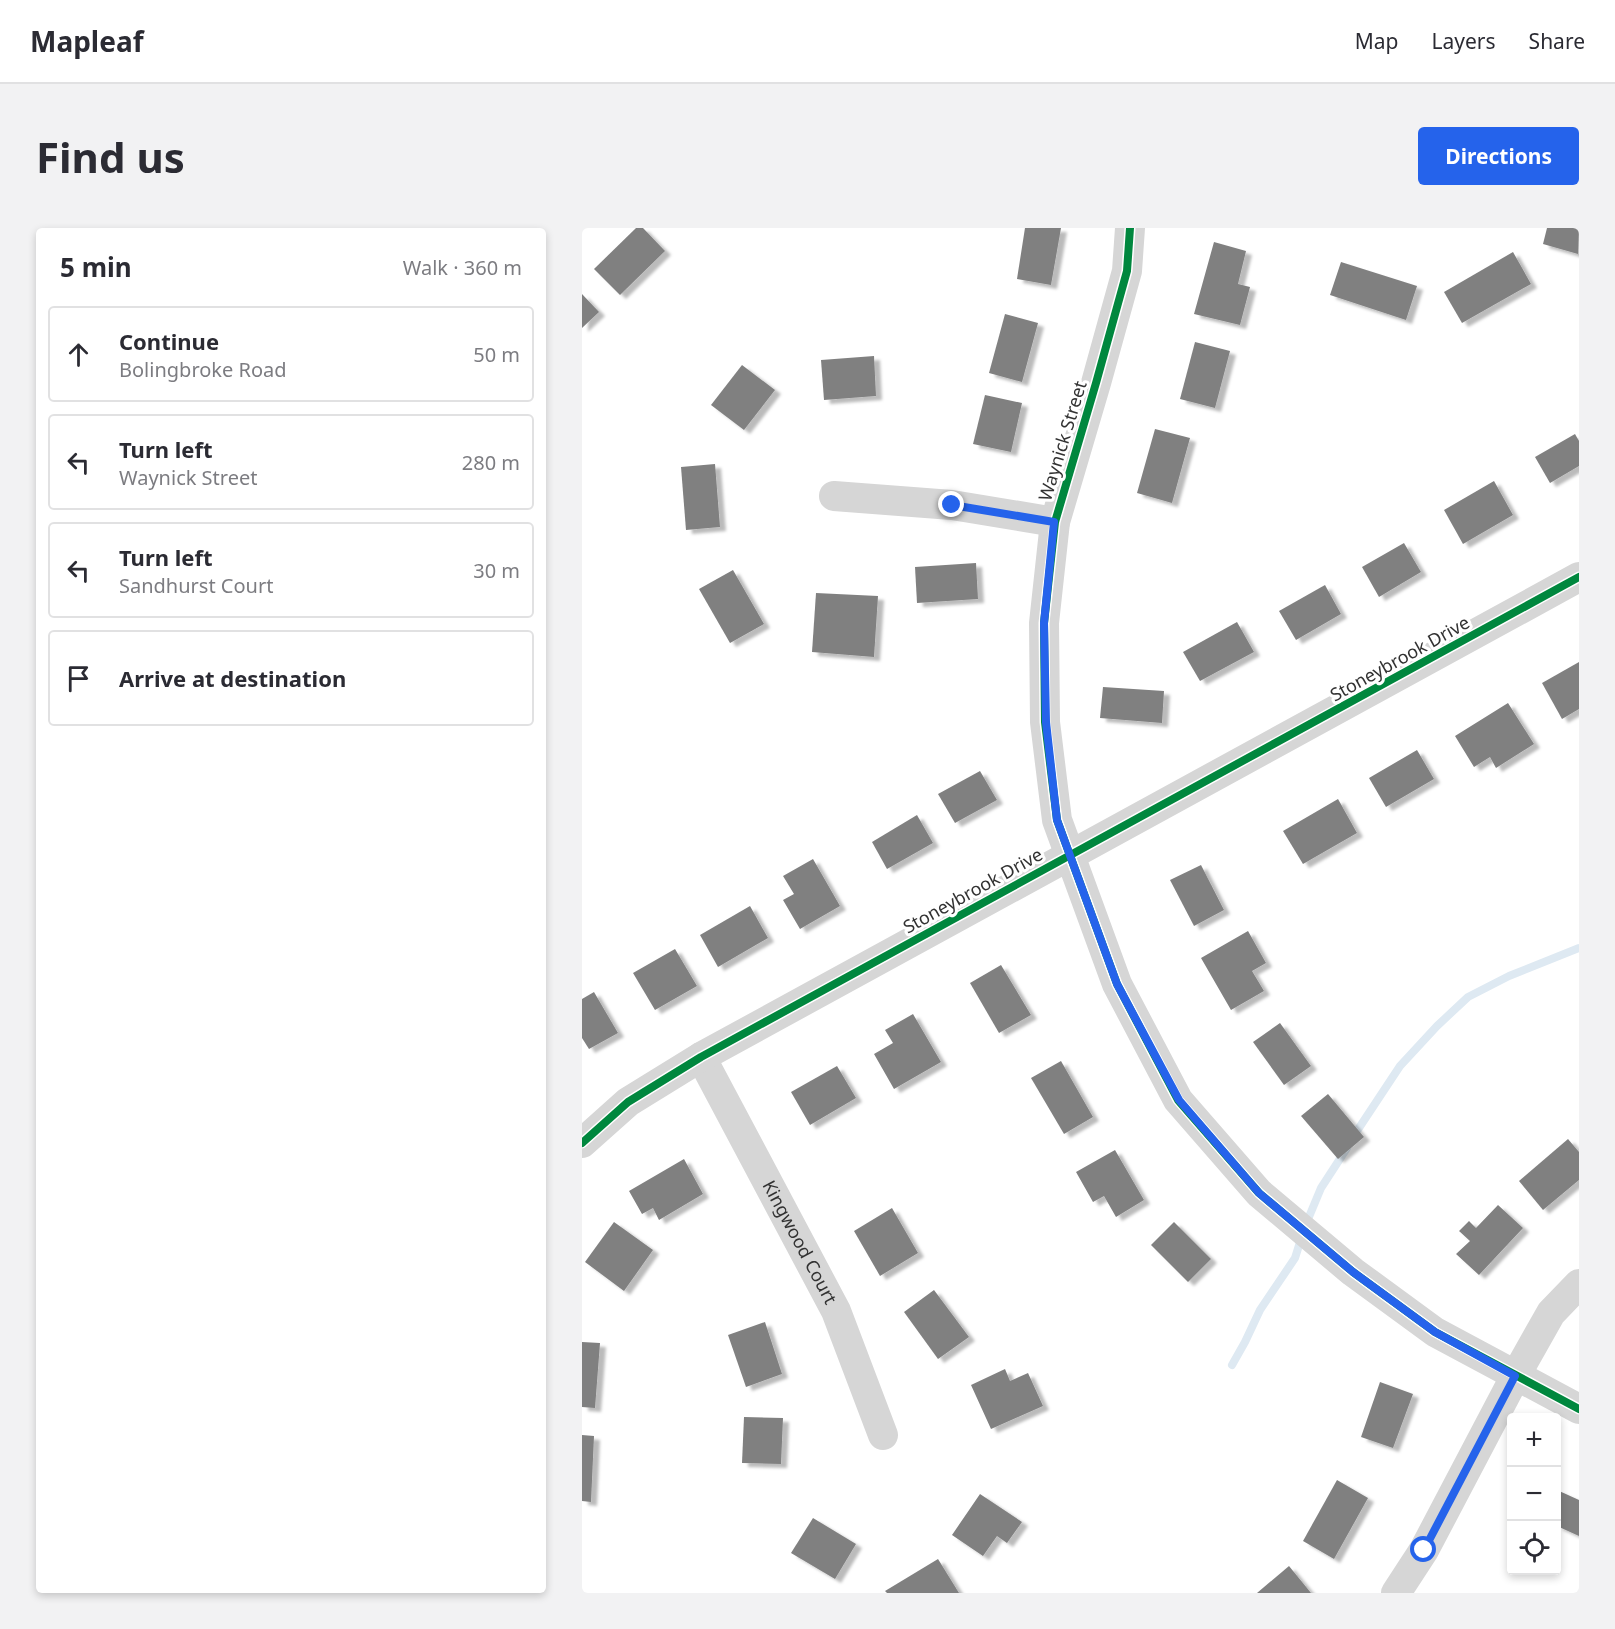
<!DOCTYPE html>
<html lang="en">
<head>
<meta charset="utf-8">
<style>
	:root { --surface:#fff; --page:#f2f2f3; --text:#2b2b33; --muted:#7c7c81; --line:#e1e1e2; --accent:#2563eb }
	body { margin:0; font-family:"Noto Sans",sans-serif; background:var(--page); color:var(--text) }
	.controls { position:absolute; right:18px; bottom:18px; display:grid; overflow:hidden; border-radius:6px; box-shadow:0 3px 9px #0003 }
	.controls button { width:54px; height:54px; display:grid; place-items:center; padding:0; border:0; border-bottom:2px solid var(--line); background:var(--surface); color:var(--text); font:30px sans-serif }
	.stop { position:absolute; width:18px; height:18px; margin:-14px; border:4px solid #2563eb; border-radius:50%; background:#fff }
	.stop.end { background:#2563eb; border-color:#fff; box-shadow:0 2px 6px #0008 }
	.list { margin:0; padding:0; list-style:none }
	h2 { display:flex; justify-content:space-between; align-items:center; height:78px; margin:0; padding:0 24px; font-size:26px }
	h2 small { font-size:20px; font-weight:400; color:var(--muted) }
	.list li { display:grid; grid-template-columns:39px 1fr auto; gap:18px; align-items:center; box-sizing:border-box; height:96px; margin:0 12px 12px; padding:0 12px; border:2px solid var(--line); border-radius:6px }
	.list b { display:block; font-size:22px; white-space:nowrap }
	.list p { margin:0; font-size:20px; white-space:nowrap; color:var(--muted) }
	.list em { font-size:20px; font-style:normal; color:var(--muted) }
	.icon { flex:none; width:33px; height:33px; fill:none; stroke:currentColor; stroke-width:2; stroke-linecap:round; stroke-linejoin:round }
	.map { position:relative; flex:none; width:997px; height:1365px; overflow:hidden; border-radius:6px }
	header { display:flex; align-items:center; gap:36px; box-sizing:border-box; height:84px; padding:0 30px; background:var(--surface); border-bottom:2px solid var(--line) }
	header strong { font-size:28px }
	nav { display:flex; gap:33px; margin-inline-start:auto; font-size:21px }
	.intro { display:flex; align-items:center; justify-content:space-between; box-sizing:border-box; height:144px; padding:0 36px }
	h1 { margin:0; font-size:42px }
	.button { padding:15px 27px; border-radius:6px; background:var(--accent); color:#fff; font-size:21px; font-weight:700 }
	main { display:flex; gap:36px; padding:0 36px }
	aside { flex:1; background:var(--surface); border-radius:6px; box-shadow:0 3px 9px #0003 }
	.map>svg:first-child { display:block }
</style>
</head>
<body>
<header>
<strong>Mapleaf</strong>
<nav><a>Map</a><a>Layers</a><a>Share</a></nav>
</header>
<div class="intro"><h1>Find us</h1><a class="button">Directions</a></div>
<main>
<aside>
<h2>5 min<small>Walk · 360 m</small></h2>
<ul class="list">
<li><svg class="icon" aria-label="ahead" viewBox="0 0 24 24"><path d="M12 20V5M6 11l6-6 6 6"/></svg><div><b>Continue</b><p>Bolingbroke Road</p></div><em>50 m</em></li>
<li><svg class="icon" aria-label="left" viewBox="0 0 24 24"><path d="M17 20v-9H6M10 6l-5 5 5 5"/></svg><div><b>Turn left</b><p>Waynick Street</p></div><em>280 m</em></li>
<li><svg class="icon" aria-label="left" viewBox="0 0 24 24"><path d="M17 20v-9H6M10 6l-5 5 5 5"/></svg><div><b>Turn left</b><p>Sandhurst Court</p></div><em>30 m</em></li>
<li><svg class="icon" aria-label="arrive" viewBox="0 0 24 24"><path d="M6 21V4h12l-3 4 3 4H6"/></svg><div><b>Arrive at destination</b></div></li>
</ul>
</aside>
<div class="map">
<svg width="997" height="1365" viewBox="0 0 997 1365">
	<defs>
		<filter id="shadow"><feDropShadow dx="6" dy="4" stdDeviation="1.5" flood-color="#0004"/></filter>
	</defs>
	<rect width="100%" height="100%" fill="#fff"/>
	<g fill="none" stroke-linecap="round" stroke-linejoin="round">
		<g stroke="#dee9f2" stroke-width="8">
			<polyline points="771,909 818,838 855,798 886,769 927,748 997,720"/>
			<polyline points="724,996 739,960 765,920"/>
			<polyline points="650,1137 663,1114 678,1082 713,1030 719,1011"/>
		</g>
	</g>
	<g fill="#808080" filter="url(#shadow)">
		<polygon points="54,0 61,0 83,23 38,67 12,41"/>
		<polygon points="443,0 479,0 469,57 435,51"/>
		<polygon points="965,0 997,0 996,26 961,16"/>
		<polygon points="632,14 664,23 656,56 668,59 658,97 612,86"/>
		<polygon points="931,24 949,56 880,95 862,64"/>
		<polygon points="759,34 835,58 824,92 748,67"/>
		<polygon points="0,66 17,84 0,100"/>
		<polygon points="423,86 456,95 440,154 407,145"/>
		<polygon points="613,114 648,123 633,180 598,171"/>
		<polygon points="292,128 294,168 242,172 239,132"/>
		<polygon points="160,137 193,162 162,202 129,177"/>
		<polygon points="403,167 440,175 429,224 391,216"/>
		<polygon points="573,201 608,210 590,275 555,265"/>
		<polygon points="993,206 997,213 997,238 968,255 953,229"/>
		<polygon points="133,236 138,299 104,302 99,239"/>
		<polygon points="912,253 931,287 881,316 862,282"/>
		<polygon points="822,315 839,344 797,369 780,339"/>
		<polygon points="394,335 396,371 335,375 333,339"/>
		<polygon points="151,342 182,396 148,415 117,361"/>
		<polygon points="743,357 759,386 714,412 697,383"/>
		<polygon points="234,365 296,368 292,429 230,424"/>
		<polygon points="655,394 672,424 618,453 601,424"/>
		<polygon points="997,434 997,481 980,491 960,455"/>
		<polygon points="521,459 582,463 580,495 518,490"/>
		<polygon points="926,475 952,516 914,540 908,529 892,539 873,508"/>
		<polygon points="835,522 852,551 804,579 787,550"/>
		<polygon points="398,543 415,572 373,595 356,566"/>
		<polygon points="756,571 775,605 721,636 701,603"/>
		<polygon points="335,587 351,615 305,641 290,614"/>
		<polygon points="231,631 258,678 218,701 201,672 212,666 201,648"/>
		<polygon points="619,637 642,682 612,698 588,652"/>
		<polygon points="168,678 186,710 136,739 118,707"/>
		<polygon points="666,703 684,735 670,743 682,763 649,782 619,730"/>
		<polygon points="93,721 115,758 73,782 51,745"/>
		<polygon points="419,737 449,787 417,805 388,755"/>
		<polygon points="12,764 36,805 7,821 0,810 0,771"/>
		<polygon points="331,786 359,834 312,861 292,826 311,815 303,802"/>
		<polygon points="698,795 729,838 702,857 671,814"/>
		<polygon points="479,833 511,889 482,906 449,850"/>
		<polygon points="255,838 274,870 228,897 209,864"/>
		<polygon points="746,866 782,909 756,931 719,888"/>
		<polygon points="986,911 997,924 997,952 961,982 937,953"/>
		<polygon points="533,922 562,972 534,989 522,968 511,974 494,944"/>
		<polygon points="102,931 121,966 77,992 71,980 60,986 47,963"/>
		<polygon points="916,977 941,1000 897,1047 874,1026 888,1013 877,1003 887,993 894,1000"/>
		<polygon points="310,980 336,1025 298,1048 272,1003"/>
		<polygon points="32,994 71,1022 42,1063 3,1034"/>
		<polygon points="592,994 629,1031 606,1054 569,1017"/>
		<polygon points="352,1062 387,1109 356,1131 322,1084"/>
		<polygon points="183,1094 200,1146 164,1159 146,1107"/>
		<polygon points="0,1114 18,1115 13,1180 0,1179"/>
		<polygon points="423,1141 428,1153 446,1145 461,1178 409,1201 389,1157"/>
		<polygon points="798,1154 831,1166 811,1220 779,1209"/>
		<polygon points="162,1189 201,1190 199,1236 160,1235"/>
		<polygon points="0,1207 12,1208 9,1274 0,1273"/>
		<polygon points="755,1252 786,1270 752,1331 721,1313"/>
		<polygon points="975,1262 997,1272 997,1308 975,1298"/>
		<polygon points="398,1266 440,1294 425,1315 415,1308 401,1328 370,1307"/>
		<polygon points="231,1290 274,1316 253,1351 209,1325"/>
		<polygon points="356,1331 377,1365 305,1365 303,1363"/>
		<polygon points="707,1338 729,1365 675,1365"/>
	</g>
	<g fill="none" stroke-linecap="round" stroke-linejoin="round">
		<g stroke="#d6d6d6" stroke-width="30">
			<polyline points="548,0 545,43 514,155 473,294 462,395 463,494 475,592 535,756 596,872 677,965 771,1044 853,1104 997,1181"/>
			<polyline points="252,268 370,277 473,294"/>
			<path id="s1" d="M119,829l135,254 47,124"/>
			<polyline points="0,915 46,874 119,829 997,349"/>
			<polyline points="814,1365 842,1322 934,1147 969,1085 997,1056"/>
		</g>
		<g stroke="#fff" stroke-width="11">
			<g id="cycleway">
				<polyline points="548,0 545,43 514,155 473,294 462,395 463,494 475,592 535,756 596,872 677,965 771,1044 853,1104 997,1181"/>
				<polyline points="0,915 46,874 119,829 997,349"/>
			</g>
		</g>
		<use href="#cycleway" stroke="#00873e" stroke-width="8"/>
	</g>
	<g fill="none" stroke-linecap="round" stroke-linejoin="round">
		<polyline stroke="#2563eb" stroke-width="8" points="370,277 472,294 462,395 464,494 475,592 535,756 597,872 677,965 771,1044 853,1104 933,1148 842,1322"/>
	</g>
	<g text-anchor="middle" stroke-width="6" stroke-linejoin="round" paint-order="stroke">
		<g font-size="18" fill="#323232" stroke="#fff">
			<text transform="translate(481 213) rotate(-73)" y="6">Waynick Street</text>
			<text transform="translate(818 431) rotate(-29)" y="6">Stoneybrook Drive</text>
			<text transform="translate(391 663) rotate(-29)" y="6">Stoneybrook Drive</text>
			<text dy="6" stroke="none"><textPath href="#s1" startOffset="210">Kingwood Court</textPath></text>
		</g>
	</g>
</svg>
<div class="controls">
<button>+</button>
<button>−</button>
<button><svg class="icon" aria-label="locate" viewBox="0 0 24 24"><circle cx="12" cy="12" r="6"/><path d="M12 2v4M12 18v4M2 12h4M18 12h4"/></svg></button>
</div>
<div class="stop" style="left:842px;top:1322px"></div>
<div class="stop end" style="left:370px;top:277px"></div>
</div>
</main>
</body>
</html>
